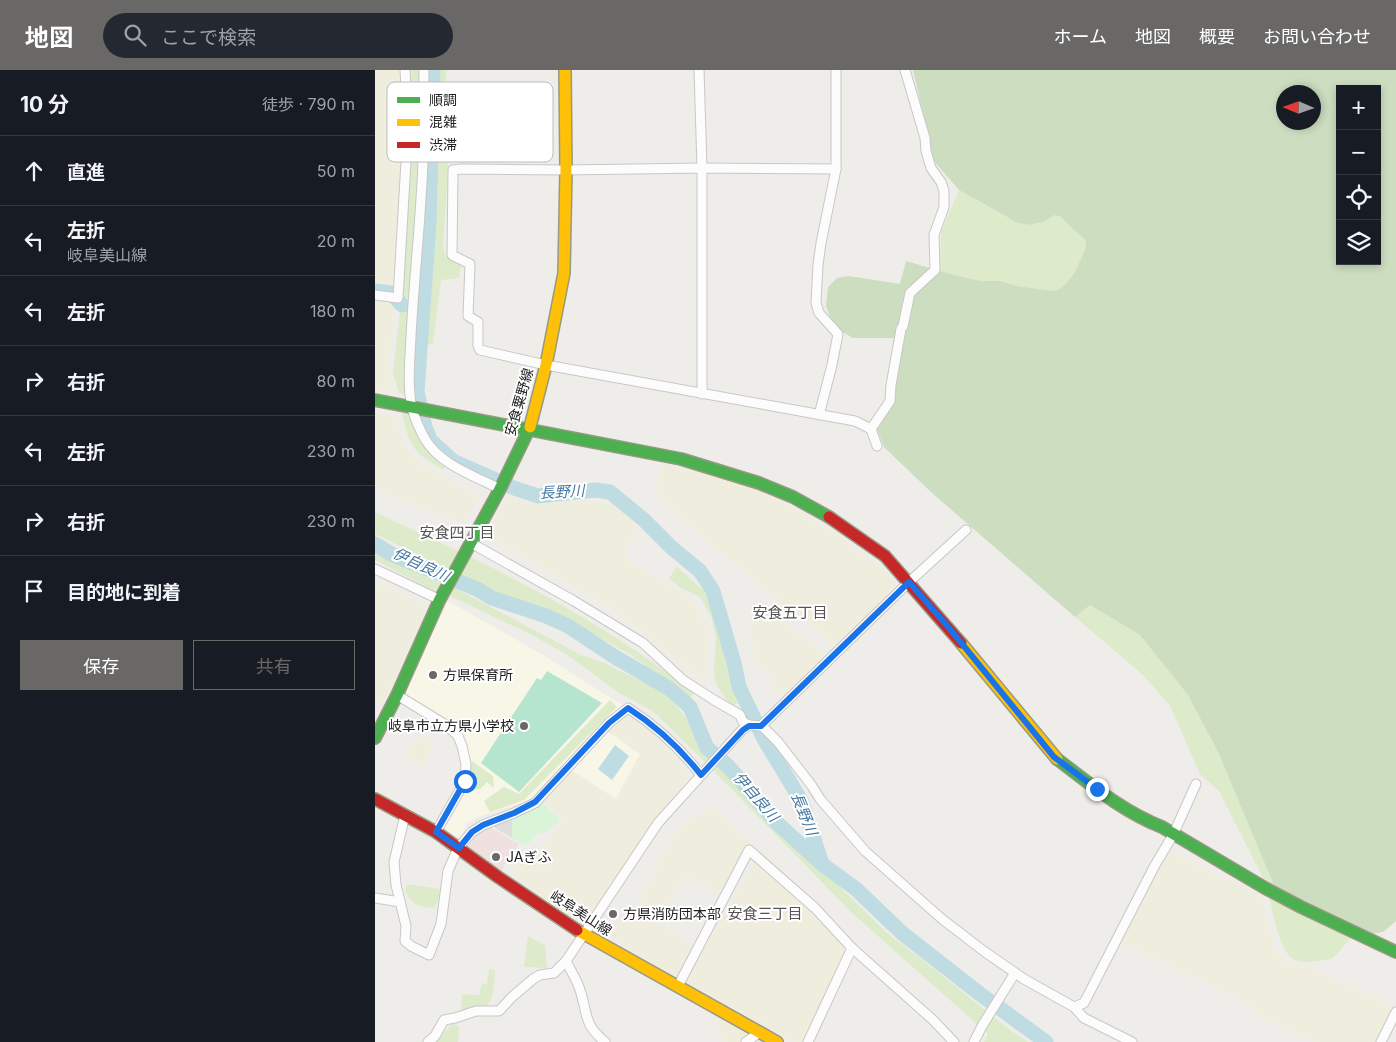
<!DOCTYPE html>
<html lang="ja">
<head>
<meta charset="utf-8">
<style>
	:root { --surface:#171b24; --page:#242831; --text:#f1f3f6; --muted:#9ea1a6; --line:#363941; --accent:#696867 }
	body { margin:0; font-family:Inter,"Noto Sans JP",sans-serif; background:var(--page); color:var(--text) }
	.controls { position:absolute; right:15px; top:15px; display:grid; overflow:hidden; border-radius:0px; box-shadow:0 2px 8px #0003 }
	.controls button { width:45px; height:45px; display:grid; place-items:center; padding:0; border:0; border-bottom:1px solid var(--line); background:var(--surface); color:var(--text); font:25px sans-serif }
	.compass { position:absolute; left:901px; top:15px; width:45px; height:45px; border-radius:50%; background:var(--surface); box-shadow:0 2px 8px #0003; rotate:272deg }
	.stop { position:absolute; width:15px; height:15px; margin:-11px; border:4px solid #1a73e8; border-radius:50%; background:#fff }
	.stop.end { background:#1a73e8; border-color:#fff; box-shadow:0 1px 5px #0008 }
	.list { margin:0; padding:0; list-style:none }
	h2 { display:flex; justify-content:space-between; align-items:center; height:65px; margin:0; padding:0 20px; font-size:21px }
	h2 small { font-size:16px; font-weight:400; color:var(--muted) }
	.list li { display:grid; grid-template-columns:32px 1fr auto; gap:15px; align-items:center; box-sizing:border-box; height:70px; padding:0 20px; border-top:1px solid var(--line) }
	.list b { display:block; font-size:19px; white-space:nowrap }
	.list p { margin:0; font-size:16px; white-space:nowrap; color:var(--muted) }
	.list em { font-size:16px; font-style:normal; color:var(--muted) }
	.actions { display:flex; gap:10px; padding:15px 20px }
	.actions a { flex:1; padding:11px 0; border:1px solid var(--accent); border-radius:0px; text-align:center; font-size:18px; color:var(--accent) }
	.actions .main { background:var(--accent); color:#fff }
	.icon { flex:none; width:28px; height:28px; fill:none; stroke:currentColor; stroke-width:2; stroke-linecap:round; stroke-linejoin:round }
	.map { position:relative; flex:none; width:1021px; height:972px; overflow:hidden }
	header { display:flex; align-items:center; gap:30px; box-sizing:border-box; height:70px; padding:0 25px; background:var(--accent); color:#fff }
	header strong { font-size:24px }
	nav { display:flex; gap:28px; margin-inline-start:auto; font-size:18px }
	.search { width:350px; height:45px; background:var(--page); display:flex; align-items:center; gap:12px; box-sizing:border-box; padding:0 18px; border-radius:28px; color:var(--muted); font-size:19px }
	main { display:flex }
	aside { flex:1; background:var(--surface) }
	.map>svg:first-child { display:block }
</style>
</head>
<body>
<header>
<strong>地図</strong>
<div class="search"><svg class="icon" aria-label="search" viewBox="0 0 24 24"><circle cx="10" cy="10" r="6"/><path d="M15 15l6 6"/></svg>ここで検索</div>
<nav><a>ホーム</a><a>地図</a><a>概要</a><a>お問い合わせ</a></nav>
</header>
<main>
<aside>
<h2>10 分<small>徒歩 · 790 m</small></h2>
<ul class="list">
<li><svg class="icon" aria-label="ahead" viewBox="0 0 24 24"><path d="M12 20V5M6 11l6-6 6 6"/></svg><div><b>直進</b></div><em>50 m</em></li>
<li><svg class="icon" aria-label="left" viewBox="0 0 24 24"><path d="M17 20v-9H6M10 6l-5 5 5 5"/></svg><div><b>左折</b><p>岐阜美山線</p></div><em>20 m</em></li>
<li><svg class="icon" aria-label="left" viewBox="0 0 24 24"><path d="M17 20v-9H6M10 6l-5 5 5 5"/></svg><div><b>左折</b></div><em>180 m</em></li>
<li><svg class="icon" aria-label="right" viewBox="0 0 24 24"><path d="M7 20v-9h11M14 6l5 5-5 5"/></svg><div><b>右折</b></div><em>80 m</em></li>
<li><svg class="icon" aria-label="left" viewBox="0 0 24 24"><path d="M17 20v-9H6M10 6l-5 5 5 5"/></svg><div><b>左折</b></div><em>230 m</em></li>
<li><svg class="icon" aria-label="right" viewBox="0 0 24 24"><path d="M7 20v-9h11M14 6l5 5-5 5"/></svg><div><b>右折</b></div><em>230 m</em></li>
<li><svg class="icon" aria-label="arrive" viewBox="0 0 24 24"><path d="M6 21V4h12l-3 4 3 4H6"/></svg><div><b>目的地に到着</b></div></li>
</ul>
<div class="actions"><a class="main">保存</a><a>共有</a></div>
</aside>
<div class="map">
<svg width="1021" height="972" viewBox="0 0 1021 972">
	<rect width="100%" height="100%" fill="#efedea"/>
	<polygon fill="#f0e1e1" points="113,756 144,774 126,801 89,774 99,763"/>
	<g fill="#f8f6e7">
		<polygon points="73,531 168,585 247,635 209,672 155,730 106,746 92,753 85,769 68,757 92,714 96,693 87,666 27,623"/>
		<polygon points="232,661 265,684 241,730 196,700"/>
	</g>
	<g fill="#efeede">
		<polygon points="0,0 25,0 27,4 29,42 21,217 0,215"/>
		<polygon points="0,231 20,233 14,298 18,323 0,320"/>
		<polygon points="0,342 20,347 28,373 46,394 78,412 106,425 89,454 40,436 0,419"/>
		<polygon points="288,394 334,404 388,422 434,447 471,470 514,504 523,518 463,579 312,455 280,423"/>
		<polygon points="133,425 152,433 191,429 215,430 236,434 251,444 262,457 250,487 321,532 335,564 330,612 238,539 113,467"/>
		<polygon points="2,514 8,514 53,536 8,634 0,631 0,519"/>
		<polygon points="388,533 452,586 409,628 396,619 399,614 398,608 379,593 374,549"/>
		<polygon points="250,643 282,667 308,694 314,707 280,748 227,828 205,856 136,804 158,776 164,781 188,749 168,730 196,700 241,729 265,684 232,661"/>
		<polygon points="51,665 59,672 53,687 51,699 30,687 35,678"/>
		<polygon points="339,736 378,776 350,827 310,807 286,846 264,831 302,758"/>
		<polygon points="387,780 483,876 431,972 419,972 310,911"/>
		<polygon points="794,781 887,825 900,879 911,892 931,895 1019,937 1002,972 939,972 879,945 882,938 746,872"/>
		<polygon points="253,837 321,876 302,911 235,867"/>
		<polygon points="344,948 374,963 366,972 346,972 341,951"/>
	</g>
	<g fill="#ddebca">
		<polygon points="36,0 46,0 40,160 32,326 24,323 18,303 28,214 38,75"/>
		<polygon points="60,0 71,0 74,84 68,177 71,187 86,196 84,208 66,210 58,274 46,276 54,159"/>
		<path d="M584,120c15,8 56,34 70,35 10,0 18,-5 26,-10l6,2 25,24v6c-7,15 -14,39 -32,44l-37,-5 -17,-5h-19l-27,-6 -14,-4 1,-39z"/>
		<path d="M27,341l7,1 37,51 -2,7c-7,-4 -15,-8 -21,-13 -14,-11 -18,-29 -21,-46z"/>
		<path d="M0,442c39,19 79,36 118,56 70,36 139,76 201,125l-4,6 -59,-44 -43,-24 -102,-43 -111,-54z"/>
		<polygon points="0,482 65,513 61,522 0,490"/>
		<polygon points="302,497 329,521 344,552 348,581 356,615 363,633 356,637 341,614 339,602 341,567 336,546 325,527 306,518 294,508"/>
		<polygon points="78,517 206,585 227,592 294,625 320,661 325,673 418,773 458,810 512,863 549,891 635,960 653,972 609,972 613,964 476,842 330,692 279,642 244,623 191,584 155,564 75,526"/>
		<polygon points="715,535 765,565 813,625 843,682 899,815 888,808 844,721 825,704 795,636 768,605 700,547"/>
		<polygon points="235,630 242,637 149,730 115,742 109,731 129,717 144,724"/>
		<polygon points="97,691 118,706 119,718 112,712 105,719 98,720 93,717"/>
		<path d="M32,814l33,5 -2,13 -5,6c-14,-1 -21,-3 -28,-17z"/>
		<path d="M894,827l83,40 -20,22c-10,1 -30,6 -39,0 -14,-9 -20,-47 -24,-62z"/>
		<polygon points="153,866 170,875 172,898 149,897"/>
		<path d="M114,899l6,1c-2,32 -1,37 -34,46l1,-22 17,1 3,-12 5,1z"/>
		<polygon points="78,953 84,957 83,972 60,972"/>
	</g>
	<path fill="#ccddc0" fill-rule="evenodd" d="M538,0h483v851l-13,11 -16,3 -93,-50 -56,-133 -30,-57 -48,-60 -50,-30 -15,12 -143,-124 -48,-46 -7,-18 17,-48 9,-43h-50l-19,-11 -8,-21 2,-19 9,-9 12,-2 51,8 6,-23 48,14 27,6h19l17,5 37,5c18,-5 25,-29 32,-44v-6l-25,-24 -6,-2 -12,7 -13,3 -12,-2 -59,-33 -25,-29zM965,19h37v172h-37zM908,22h30v30h-30z"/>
	<polygon fill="#daf4d8" points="166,732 185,749 173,761 162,765 150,776 137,768 137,748"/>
	<polygon fill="#b6e5cf" points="172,601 227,633 144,722 106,693 162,608 166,610"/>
	<polygon fill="#dfdedd" points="133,745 137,748 137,768 119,757"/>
	<polygon fill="#bfdce2" points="240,675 254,686 237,710 223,699"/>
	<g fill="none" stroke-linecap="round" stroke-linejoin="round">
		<g stroke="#bfdce2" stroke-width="15">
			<polyline points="58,0 54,153 42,322 50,357 55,370 78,391 139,418 163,426 220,420 235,422 269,450 297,478 325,501 338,521 359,593 364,617 389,669 427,732 447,794"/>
			<polyline points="0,221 16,223 27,235"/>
			<polyline points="0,474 18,485 102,519 117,528 171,546 193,556 240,587 295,619 315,637 332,678 354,697 401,752 447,794 481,819 527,863 605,924 671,972"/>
		</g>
		<g stroke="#c8c7c6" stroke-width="11">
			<g id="street">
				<path d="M49,0c-1,30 1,61 -1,91 -2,58 -9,117 -12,175 -1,23 -4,49 1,72 3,11 8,22 13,31 15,26 50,37 75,50"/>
				<polyline points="324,0 327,98 327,324"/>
				<polyline points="461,99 327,98 191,100 86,99 78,100 77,185 95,194 93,246 103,252 103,276 105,280 171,295 480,351 496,359 502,376"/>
				<polyline points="0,225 23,228 33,57 30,0"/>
				<polyline points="444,345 457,295 463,264 444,243 441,233 443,195 446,173 461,99 461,0"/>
				<polyline points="496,359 515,331 516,315 526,259 528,256 535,223 560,200 559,165 569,137 569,121 566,112 556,98 551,81 550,68 530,0"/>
				<polyline points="96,473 199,531 268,573 308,610 339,630 365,645 368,652 374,655 386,656 389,658 403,672 437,716 445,729 490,781 567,849 610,882 649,909 699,937 709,948 757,972"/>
				<polyline points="0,499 59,527"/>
				<polyline points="22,625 71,655 83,666 87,676 91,694 90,711 61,762"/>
				<polyline points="386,656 533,513 591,460"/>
				<path d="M30,745l-11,47 2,23 10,41 -1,15 6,5 18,9 12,-31 7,-53 10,-23 14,-16 11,-7 31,-12 21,-10 74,-80 19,-15c28,18 52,40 73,67"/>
				<polyline points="0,828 25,832"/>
				<path d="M191,891c5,10 12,21 15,32 7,24 3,31 24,49"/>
				<polyline points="303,916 374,780 440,838 477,878 557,949 579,972"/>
				<polyline points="699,937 709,933 780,795 798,765 821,714"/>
				<polyline points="53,972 60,966 69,950 80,948 101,941 124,941 137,927 158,909 165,905 179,903 191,891 283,753 367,660 374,655"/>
				<polyline points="371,972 385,962"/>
				<polyline points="433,972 477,878"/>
				<polyline points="599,972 607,956 640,903"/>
				<polyline points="1006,972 1021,942"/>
			</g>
		</g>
		<g stroke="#999982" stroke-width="14">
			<g id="fast">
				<polyline points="0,330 306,389 384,413 418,427 454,447"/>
				<polyline points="0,668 22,625 64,531 125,419 155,357"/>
				<path d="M682,689c33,25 66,53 105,68l103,61 36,19 95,45"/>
			</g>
		</g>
		<g stroke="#999982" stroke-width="14">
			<g id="slow">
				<polyline points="155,357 171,295 189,203 191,100 190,0"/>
				<polyline points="586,573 682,689"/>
				<polyline points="202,860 402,972"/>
			</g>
		</g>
		<g stroke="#999982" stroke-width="14">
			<g id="jam">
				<polyline points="454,447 510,486 586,573"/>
				<polyline points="0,729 61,762 123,807 202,860"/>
			</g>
		</g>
		<use href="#street" stroke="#fdfcfc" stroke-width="9"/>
		<use href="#fast" stroke="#4caf50" stroke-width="11"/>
		<use href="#slow" stroke="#ffc107" stroke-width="11"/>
		<use href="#jam" stroke="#c62828" stroke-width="11"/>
	</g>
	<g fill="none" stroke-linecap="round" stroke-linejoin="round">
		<path stroke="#1a73e8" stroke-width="6" d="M90,711l-29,51 23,16 13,-16 11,-7 31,-12 21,-11 74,-79 19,-15c28,18 52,40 73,67l42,-45 6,-4h12l148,-144 41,47 104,128 43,32"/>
	</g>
	<g fill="#696867" stroke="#fff" stroke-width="2">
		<circle cx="58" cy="605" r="5"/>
		<circle cx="149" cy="656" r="5"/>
		<circle cx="121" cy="787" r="5"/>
		<circle cx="238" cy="844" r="5"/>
	</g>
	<g text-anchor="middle" stroke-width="4" stroke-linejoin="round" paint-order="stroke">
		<g font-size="14" fill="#212121" stroke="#fff">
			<text transform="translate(144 332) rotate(-74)" y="5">安食粟野線</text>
			<text transform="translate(206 843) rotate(33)" y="5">岐阜美山線</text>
		</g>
		<g font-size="14" fill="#212121" stroke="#fff" text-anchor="start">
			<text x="68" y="610">方県保育所</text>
			<text x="139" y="661" text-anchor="end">岐阜市立方県小学校</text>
			<text x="131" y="792">JAぎふ</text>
			<text x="248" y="849">方県消防団本部</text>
		</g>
		<g font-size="15" font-style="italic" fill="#4878a1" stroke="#fff">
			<text transform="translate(187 422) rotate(-3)" y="5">長野川</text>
			<text transform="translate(46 495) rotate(25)" y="5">伊自良川</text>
			<text transform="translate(381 727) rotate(49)" y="5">伊自良川</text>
			<text transform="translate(429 744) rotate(68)" y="5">長野川</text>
		</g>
		<g font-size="15" fill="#545454" stroke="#fff">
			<text x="82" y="468">安食四丁目</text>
			<text x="415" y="548">安食五丁目</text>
			<text x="390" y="849">安食三丁目</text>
		</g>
	</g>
	<rect x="12" y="12" width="166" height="80" rx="8" fill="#fff" stroke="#bcbcbc" stroke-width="1"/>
	<rect x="22" y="27" width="23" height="6" fill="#4caf50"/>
	<rect x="22" y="49" width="23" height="7" fill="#ffc107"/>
	<rect x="22" y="72" width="23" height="6" fill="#c62828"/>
	<g font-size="14" fill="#212121">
		<text x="54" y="35">順調</text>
		<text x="54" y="57">混雑</text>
		<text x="54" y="80">渋滞</text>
	</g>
</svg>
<div class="controls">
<button>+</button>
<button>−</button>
<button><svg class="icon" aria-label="locate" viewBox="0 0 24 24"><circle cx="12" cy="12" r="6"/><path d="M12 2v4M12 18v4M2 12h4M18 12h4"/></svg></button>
<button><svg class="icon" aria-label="layers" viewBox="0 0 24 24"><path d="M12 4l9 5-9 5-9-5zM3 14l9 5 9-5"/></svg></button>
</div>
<svg class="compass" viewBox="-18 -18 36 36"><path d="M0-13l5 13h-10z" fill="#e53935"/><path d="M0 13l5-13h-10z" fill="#9ea1a6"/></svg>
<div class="stop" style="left:90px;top:711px"></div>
<div class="stop end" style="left:722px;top:719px"></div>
</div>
</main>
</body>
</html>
